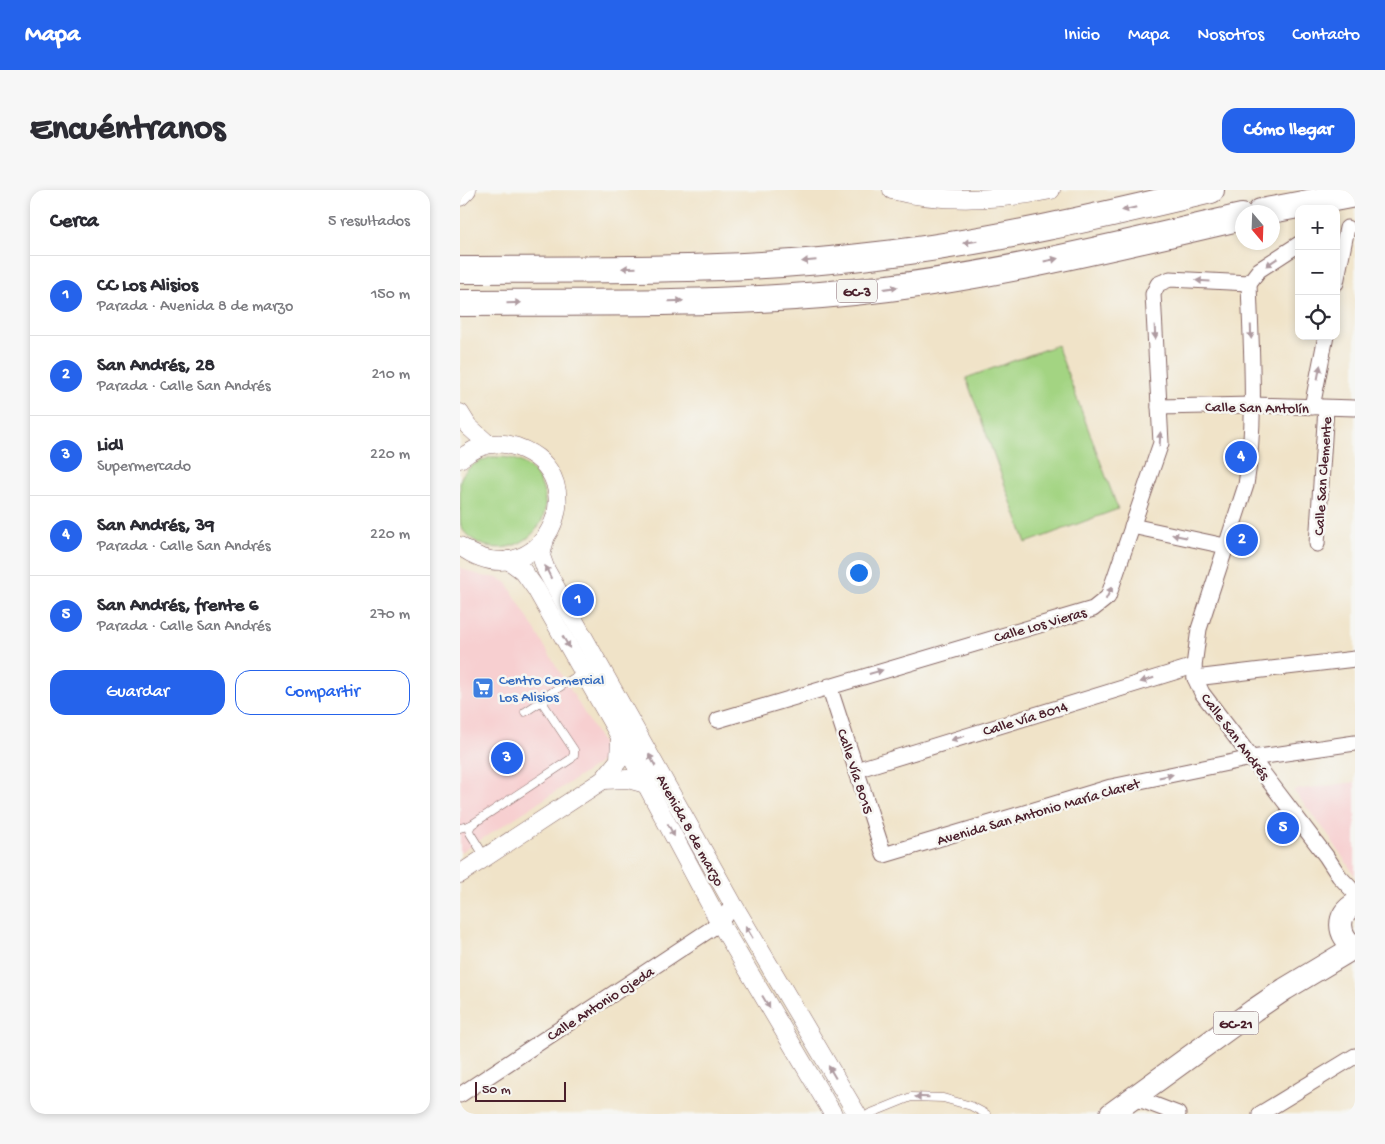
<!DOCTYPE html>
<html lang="es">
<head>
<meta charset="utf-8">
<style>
	:root { --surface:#fff; --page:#f7f7f7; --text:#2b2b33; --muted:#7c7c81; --line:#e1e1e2; --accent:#2563eb }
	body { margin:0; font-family:"Gochi Hand",sans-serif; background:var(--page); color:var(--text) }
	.controls { position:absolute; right:15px; top:15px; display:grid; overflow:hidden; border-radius:10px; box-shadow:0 2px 8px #0003 }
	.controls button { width:45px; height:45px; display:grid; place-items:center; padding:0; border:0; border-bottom:1px solid var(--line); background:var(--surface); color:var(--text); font:25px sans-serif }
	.compass { position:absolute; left:775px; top:15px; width:45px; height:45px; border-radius:50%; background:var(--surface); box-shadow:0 2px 8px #0003; rotate:161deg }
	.scale { position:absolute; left:15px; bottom:12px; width:91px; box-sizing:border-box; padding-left:5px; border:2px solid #4a1f2b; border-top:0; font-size:14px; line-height:18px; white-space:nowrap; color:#4a1f2b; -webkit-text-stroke:4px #f6f6f2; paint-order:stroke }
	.you { position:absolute; left:398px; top:382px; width:18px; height:18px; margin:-12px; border:4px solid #fff; border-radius:50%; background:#1a73e8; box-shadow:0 0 0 8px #1a73e833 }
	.badge { display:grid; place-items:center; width:32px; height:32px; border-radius:50%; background:var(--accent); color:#fff; font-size:16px; font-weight:700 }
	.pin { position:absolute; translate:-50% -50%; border:2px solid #fff; box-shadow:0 1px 5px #0006 }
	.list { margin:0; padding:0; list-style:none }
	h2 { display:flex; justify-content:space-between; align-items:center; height:65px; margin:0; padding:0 20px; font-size:21px }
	h2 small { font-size:16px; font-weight:400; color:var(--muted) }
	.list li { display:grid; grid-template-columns:32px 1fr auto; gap:15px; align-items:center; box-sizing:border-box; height:80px; padding:0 20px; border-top:1px solid var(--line) }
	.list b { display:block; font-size:19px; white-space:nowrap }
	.list p { margin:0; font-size:16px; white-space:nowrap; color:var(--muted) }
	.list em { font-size:16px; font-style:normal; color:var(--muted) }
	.actions { display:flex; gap:10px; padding:15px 20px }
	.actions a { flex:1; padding:11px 0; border:1px solid var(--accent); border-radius:15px; text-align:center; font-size:18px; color:var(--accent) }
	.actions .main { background:var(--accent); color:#fff }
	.icon { flex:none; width:28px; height:28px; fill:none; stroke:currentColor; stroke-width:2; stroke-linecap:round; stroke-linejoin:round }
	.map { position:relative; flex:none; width:895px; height:924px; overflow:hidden; border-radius:15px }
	header { display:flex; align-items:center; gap:30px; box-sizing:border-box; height:70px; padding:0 25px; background:var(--accent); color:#fff }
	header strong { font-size:24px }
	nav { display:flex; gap:28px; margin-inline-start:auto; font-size:18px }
	.intro { display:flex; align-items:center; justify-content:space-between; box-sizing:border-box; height:120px; padding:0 30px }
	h1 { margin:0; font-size:35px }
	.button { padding:12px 22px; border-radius:15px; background:var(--accent); color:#fff; font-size:18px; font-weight:700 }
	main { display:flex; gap:30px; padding:0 30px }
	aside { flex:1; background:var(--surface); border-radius:15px; box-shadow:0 2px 8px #0003 }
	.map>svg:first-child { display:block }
</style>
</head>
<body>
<header>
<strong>Mapa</strong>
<nav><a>Inicio</a><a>Mapa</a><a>Nosotros</a><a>Contacto</a></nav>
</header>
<div class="intro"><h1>Encuéntranos</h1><a class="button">Cómo llegar</a></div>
<main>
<aside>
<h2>Cerca<small>5 resultados</small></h2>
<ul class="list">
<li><span class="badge">1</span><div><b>CC Los Alisios</b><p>Parada · Avenida 8 de marzo</p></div><em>150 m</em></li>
<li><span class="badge">2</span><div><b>San Andrés, 28</b><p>Parada · Calle San Andrés</p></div><em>210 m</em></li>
<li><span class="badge">3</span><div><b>Lidl</b><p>Supermercado</p></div><em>220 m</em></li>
<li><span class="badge">4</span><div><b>San Andrés, 39</b><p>Parada · Calle San Andrés</p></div><em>220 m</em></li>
<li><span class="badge">5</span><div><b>San Andrés, frente 6</b><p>Parada · Calle San Andrés</p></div><em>270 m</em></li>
</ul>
<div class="actions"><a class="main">Guardar</a><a>Compartir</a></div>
</aside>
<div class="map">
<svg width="895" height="924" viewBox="0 0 895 924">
	<rect width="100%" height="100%" fill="#f6f6f2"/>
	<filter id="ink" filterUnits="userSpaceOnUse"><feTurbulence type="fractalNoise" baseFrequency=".02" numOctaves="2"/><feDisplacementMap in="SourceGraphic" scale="10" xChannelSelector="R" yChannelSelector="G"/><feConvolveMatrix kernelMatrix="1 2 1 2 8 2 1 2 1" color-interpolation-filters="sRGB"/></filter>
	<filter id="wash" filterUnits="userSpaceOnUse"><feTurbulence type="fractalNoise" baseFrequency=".0096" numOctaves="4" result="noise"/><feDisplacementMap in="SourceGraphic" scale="20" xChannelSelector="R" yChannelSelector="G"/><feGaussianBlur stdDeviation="1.12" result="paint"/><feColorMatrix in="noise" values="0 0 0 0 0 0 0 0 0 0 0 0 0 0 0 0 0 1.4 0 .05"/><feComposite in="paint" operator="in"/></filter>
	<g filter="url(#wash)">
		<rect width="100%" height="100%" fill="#f0e3c8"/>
		<g fill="#f7cfd0">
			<polygon points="0,377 8,381 22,386 39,388 47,393 142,553 144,560 141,571 137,575 0,663"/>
			<polygon points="895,592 895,686 867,643 833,600"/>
		</g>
		<g fill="#a3d482" stroke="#767a56">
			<polygon points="597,155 658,319 566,353 506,188"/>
			<path d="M31,267c11,0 21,0 30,5 21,11 31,41 19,62 -14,24 -47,32 -69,14 -4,-3 -7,-6 -10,-11 -1,-7 -1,-18 -1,-26 0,-6 0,-13 0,-19 2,-14 20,-21 31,-25z"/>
		</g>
	</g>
	<g filter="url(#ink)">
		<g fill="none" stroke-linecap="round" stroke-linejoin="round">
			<g stroke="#846462" stroke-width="9">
				<g id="service">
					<polyline points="65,522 85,509"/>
					<polyline points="11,635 9,640 10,643 25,667"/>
					<polyline points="0,638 11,635 111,569 114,565 114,560 84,515 86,506 123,482"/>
					<polyline points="409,924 451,907 483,908 511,916 526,924"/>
				</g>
			</g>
			<g stroke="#846462" stroke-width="17">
				<g id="minor">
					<path d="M789,93c2,67 8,135 -3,202l-47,144 -5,37 1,12 7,15 124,163 13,20 16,17"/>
					<polyline points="789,93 799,80 839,54"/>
					<polyline points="876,93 887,38"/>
					<polyline points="699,217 793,215 895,218"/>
					<polyline points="852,217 866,146"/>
					<polyline points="672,336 765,356"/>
					<polyline points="857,354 866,218"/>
					<polyline points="735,488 895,469"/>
					<polyline points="369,496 424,665 651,597 792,568 895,553"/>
					<polyline points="258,530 633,419 648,407 701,253 693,104 698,94 710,89 789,93"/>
					<polyline points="396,580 734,476"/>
					<polyline points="0,905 260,733 273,714"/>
					<polyline points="672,909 684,911 718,924"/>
					<polyline points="800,924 895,866"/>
				</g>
			</g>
			<g stroke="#846462" stroke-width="19">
				<g id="tertiary">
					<path d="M432,0c47,13 112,10 159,0"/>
					<polyline points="0,7 7,0"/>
					<polyline points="0,223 8,236 28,254"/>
					<path d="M0,269c16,-13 36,-20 57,-12 85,30 22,157 -57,99"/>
					<polyline points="85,349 81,366 86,380 273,714 397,924"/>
					<polyline points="48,370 63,381 76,399 171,566 260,733 373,924"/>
					<polyline points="143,590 168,589 186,594"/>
					<polyline points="0,684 143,590 159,570 160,547"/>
				</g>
			</g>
			<g stroke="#846462" stroke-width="24">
				<g id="primary">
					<path d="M895,714c-19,10 -18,32 0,43"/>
					<polyline points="651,924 794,820 825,799 895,757"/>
				</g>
			</g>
			<g stroke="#846462" stroke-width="28">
				<g id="motorway">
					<polyline points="801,22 895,4"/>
					<path d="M0,80c138,-1 281,2 418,-15 113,-13 223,-39 333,-65"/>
					<path d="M0,113c143,-1 287,3 428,-15 120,-15 237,-44 354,-71"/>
				</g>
			</g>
			<use href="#service" stroke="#fff" stroke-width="8"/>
			<use href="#minor" stroke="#fff" stroke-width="15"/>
			<use href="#tertiary" stroke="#fff" stroke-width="18"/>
			<use href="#primary" stroke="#fff" stroke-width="22"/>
			<use href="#motorway" stroke="#fff" stroke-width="26"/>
		</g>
		<defs><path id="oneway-solid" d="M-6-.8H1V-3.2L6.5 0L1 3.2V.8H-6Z" transform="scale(1.25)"/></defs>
		<g fill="#ae9aa0">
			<use href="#oneway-solid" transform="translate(669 19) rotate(167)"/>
			<use href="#oneway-solid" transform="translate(510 52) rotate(171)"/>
			<use href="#oneway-solid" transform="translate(591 70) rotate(-12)"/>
			<use href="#oneway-solid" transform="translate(349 71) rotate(175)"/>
			<use href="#oneway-solid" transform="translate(812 72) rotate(146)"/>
			<use href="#oneway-solid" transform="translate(169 78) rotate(179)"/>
			<use href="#oneway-solid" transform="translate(743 91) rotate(-177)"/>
			<use href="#oneway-solid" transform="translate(431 98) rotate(-7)"/>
			<use href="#oneway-solid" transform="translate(216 111) rotate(-1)"/>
			<use href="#oneway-solid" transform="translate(54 113) rotate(-1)"/>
			<use href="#oneway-solid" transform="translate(695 142) rotate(87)"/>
			<use href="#oneway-solid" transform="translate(791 142) rotate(88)"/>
			<use href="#oneway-solid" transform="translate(859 182) rotate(-79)"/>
			<use href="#oneway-solid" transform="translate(700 249) rotate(-87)"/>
			<use href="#oneway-solid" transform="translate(719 346) rotate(-168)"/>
			<use href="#oneway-solid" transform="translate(88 382) rotate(-116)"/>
			<use href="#oneway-solid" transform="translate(649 403) rotate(-63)"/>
			<use href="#oneway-solid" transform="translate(106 452) rotate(60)"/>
			<use href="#oneway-solid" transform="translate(416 482) rotate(-16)"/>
			<use href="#oneway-solid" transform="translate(687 490) rotate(163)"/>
			<use href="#oneway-solid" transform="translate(498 548) rotate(163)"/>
			<use href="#oneway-solid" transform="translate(192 570) rotate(-119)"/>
			<use href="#oneway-solid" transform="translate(706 586) rotate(-12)"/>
			<use href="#oneway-solid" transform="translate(211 640) rotate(62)"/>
			<use href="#oneway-solid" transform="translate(289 742) rotate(-120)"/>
			<use href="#oneway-solid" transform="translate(306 812) rotate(59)"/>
			<use href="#oneway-solid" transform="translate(372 882) rotate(-120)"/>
			<use href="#oneway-solid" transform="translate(462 907) rotate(-178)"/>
		</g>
	</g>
	<defs>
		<g id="supermarket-square" transform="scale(1.125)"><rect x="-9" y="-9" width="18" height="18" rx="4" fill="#3f7fe0" stroke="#f6f6f2"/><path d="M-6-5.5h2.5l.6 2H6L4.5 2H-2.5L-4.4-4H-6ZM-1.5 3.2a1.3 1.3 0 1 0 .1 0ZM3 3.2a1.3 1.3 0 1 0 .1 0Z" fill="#fff"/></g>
	</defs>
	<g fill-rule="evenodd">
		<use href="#supermarket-square" x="23" y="498"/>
	</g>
	<g text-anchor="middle" stroke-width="5" stroke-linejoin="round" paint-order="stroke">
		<g fill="#f6f6f2" stroke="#7e6067" stroke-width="1">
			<rect x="377" y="89.5" width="40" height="23" rx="4"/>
			<rect x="753.5" y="821.5" width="45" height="23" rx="4"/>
		</g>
		<g font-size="14" font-weight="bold" fill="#4a1f2b">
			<text x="397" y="106">GC-3</text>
			<text x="776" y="838">GC-21</text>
		</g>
		<g font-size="15" fill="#4a1f2b" stroke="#f6f6f2">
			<text transform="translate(797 217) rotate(1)" y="5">Calle San Antolín</text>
			<text transform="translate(862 286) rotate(-86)" y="5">Calle San Clemente</text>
			<text transform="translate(580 434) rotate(-16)" y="5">Calle Los Vieras</text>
			<text transform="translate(565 528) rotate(-17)" y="5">Calle Vía 8014</text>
			<text transform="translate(776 546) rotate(53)" y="5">Calle San Andrés</text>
			<text transform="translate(396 581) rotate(72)" y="5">Calle Vía 8015</text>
			<text transform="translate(578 621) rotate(-16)" y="5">Avenida San Antonio María Claret</text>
			<text transform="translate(231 640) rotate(61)" y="5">Avenida 8 de marzo</text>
			<text transform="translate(140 813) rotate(-33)" y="5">Calle Antonio Ojeda</text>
		</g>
		<g font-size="15" fill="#366cbe" stroke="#f6f6f2" text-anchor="start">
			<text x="39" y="494">Centro Comercial<tspan x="39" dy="17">Los Alisios</tspan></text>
		</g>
	</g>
</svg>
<div class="controls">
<button>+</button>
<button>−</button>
<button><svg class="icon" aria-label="locate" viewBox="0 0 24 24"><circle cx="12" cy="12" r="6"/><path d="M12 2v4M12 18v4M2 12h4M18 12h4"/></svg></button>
</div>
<svg class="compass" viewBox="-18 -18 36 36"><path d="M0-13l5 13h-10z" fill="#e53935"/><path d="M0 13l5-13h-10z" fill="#7c7c81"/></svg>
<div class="scale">50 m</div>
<div class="you"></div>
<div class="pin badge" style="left:118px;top:410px">1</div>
<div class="pin badge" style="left:782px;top:350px">2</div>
<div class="pin badge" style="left:47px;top:568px">3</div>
<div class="pin badge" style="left:781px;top:267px">4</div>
<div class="pin badge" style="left:823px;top:638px">5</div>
</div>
</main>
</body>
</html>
